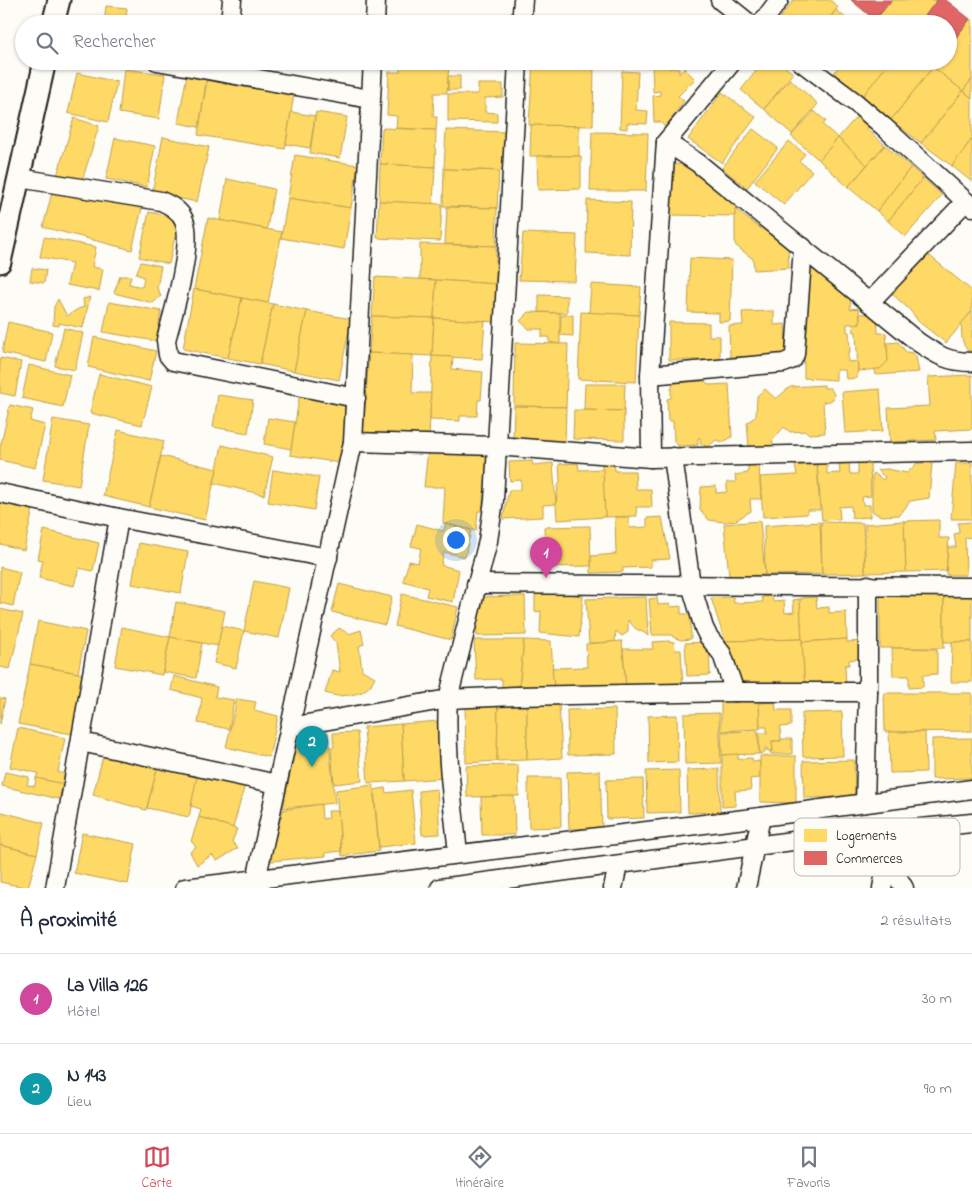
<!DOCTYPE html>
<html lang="fr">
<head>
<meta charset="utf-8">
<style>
	:root { --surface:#fff; --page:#f2f2f3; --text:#1f2937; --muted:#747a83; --line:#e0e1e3; --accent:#d1495b }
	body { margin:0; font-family:"Indie Flower",sans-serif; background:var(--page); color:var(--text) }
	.you { position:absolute; left:455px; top:539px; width:18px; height:18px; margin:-12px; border:4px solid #fff; border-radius:50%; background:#1a73e8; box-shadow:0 0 0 8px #1a73e833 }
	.badge { display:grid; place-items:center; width:32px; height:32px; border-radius:50%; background:var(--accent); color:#fff; font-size:16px; font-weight:700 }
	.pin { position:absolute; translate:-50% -41px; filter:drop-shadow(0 1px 2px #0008) }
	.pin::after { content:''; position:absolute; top:26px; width:18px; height:15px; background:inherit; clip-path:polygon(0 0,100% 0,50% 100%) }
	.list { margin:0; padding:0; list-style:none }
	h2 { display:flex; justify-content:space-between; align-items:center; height:65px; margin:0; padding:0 20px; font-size:21px }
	h2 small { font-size:16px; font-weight:400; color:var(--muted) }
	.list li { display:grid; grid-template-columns:32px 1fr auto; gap:15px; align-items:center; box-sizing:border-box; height:90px; padding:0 20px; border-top:1px solid var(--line) }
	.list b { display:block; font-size:19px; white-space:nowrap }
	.list p { margin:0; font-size:16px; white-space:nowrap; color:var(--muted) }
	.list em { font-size:16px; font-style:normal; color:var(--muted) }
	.icon { flex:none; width:28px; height:28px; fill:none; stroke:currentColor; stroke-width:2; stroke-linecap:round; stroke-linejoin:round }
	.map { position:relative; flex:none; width:972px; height:888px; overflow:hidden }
	.search { position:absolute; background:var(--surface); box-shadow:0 1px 4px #0004; left:15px; right:15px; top:15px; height:55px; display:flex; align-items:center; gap:12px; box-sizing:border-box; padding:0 18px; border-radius:28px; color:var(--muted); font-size:19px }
	.sheet { height:245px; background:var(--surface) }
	nav { display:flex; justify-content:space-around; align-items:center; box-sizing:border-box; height:70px; border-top:1px solid var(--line); background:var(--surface); font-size:14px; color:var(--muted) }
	nav a { display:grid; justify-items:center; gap:2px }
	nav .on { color:var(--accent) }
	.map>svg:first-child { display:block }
</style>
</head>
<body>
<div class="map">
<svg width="972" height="888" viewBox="0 0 972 888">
	<rect width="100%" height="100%" fill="#fdfcf7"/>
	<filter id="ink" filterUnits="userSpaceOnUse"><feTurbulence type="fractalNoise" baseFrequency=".02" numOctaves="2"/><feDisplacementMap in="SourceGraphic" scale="10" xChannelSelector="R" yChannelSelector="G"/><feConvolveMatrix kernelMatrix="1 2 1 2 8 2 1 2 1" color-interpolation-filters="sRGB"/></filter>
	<g filter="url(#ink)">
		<g fill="#ffd966" stroke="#bba050">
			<polygon points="794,0 830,0 838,7 825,24 775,24"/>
			<polygon points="892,0 937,0 919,24 880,24 875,20"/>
			<polygon points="106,6 127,8 125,24 104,24"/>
			<polygon points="836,10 853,24 825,24"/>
			<polygon points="970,19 972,21 972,79 963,91 933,67 937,61 948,61 948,48"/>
			<polygon points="400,61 449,63 447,93 434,93 433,117 437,117 436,130 396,128 397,116 387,115 389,72 400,72"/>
			<polygon points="764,61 778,61 793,73 764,109 741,90"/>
			<polygon points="843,61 890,61 862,97 834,73"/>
			<polygon points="890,61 927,61 933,67 891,120 862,97"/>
			<polygon points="533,62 594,63 593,126 529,125"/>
			<polygon points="652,63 669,63 669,68 679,68 679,74 684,68 695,79 678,96 684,101 665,127 660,122 654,122 653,96 660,95 660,91 653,92"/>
			<polygon points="933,67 963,91 921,143 891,120"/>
			<polygon points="124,69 165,74 159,119 119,113"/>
			<polygon points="622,71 638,72 636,110 648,111 647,124 627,123 627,129 620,128"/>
			<polygon points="77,73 117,82 108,122 68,113"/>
			<polygon points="187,74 207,77 199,127 178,123"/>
			<rect x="448" y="76" width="12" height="14"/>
			<polygon points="790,79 818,104 792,134 764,109"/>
			<polygon points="972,79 972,98 963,91"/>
			<polygon points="207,80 294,94 285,149 198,135"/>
			<polygon points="478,84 503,84 503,97 485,98 485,112 497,113 497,122 448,121 448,94 478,94"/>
			<polygon points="963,91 972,98 972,139 952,166 921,143"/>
			<polygon points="722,92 756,117 722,163 688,139"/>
			<polygon points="814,111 826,121 823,125 838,138 819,160 791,136"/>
			<polygon points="291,112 315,116 310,148 286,144"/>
			<polygon points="316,112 347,117 340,158 310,153"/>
			<polygon points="858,115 870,125 867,129 885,145 867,165 838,138"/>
			<polygon points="74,118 99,126 81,184 57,176"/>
			<polygon points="531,125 579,126 579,156 530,156"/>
			<polygon points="382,128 436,130 435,167 380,164"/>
			<polygon points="753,129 778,148 747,188 722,168"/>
			<polygon points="446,130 507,132 506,171 444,169"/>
			<polygon points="592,132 648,133 646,191 590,191"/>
			<polygon points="163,137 209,147 197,202 152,193"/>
			<polygon points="115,138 155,146 147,187 106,179"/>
			<polygon points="838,138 867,165 848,187 819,160"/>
			<polygon points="972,139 972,182 952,166"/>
			<polygon points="789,141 805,154 799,161 812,171 784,205 755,181"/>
			<polygon points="885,145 911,167 877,211 848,187"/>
			<polygon points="295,155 358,165 351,208 288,198"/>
			<polygon points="537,156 581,156 581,189 538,190"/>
			<polygon points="380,164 435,167 433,204 379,201"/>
			<polygon points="667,164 692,165 736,201 735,216 667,215"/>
			<polygon points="911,167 923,178 888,221 877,211"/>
			<polygon points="444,169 499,171 497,208 443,206"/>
			<polygon points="923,178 942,195 905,237 888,221"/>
			<polygon points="227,179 274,189 267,229 220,220"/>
			<polygon points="54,185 142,208 132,250 43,227"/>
			<polygon points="288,198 351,208 344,249 281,238"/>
			<polygon points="587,200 631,202 630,255 586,253"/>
			<polygon points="379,201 442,204 440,241 377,238"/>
			<polygon points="447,207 497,208 496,246 445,244"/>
			<polygon points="735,209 760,228 766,227 788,246 789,268 754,270 753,259 735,245"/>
			<polygon points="149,212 179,218 169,264 139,257"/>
			<polygon points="208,218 282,232 268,303 194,289"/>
			<polygon points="523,233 577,235 575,281 519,280"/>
			<polygon points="44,237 96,247 92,267 103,269 99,291 67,285 72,263 40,257"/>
			<polygon points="420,244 496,246 496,284 420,279"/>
			<polygon points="924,251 972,291 972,311 946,343 919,322 909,309 891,293"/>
			<polygon points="690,258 732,260 730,321 719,322 719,313 688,312"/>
			<polygon points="141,262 161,266 157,288 161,296 153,303 114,293 120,276 131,276 129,284 142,287 144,277 136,274"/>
			<polygon points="32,268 46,270 44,283 30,281"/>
			<polygon points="810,268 851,296 850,309 859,308 860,324 847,324 847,332 849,332 850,352 848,352 848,362 858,361 857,378 846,379 845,370 836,370 836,380 804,378 804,314"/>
			<polygon points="375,277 436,280 434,318 372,316"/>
			<polygon points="436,280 498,284 495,322 434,318"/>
			<polygon points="591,284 641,287 639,315 589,313"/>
			<polygon points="194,289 242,298 228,358 183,349"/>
			<polygon points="539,295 567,296 567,313 539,312"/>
			<polygon points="90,297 83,328 59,323 59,326 53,325 54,307 58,299 67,316 78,309 84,307 83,299"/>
			<polygon points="242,298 273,304 260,364 228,358"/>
			<polygon points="109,302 161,311 156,341 103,332"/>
			<polygon points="273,304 307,311 294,371 260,364"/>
			<polygon points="307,311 351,319 339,380 294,371"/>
			<polygon points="774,311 774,325 785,324 786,355 730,357 729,326 743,325 742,312"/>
			<polygon points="972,311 972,351 968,351 964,345 962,338 961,324"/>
			<polygon points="529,312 560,313 560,344 549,342 549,337 542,337 542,329 529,329 520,321"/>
			<polygon points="581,312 639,315 636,382 578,379"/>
			<polygon points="877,313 878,333 886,333 888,361 880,369 858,371 856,332 854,332 853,324 860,324 860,314"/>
			<polygon points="561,315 573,315 573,336 560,335"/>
			<polygon points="372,316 434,318 432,356 369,353"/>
			<polygon points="434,318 485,321 482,359 432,356"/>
			<polygon points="8,322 52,332 46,362 2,353"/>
			<polygon points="669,322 709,323 709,336 720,336 720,360 669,360"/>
			<polygon points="64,328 83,333 75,370 55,366"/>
			<polygon points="94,337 156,351 149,381 88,367"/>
			<polygon points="898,342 906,352 913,353 916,357 919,372 876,375 875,369 880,369 888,361 887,343"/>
			<polygon points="515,343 568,344 566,407 514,406"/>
			<polygon points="369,353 413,355 412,393 431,393 429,439 363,434"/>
			<polygon points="432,356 453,357 452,369 483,372 481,400 478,400 477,416 460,416 460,421 430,420"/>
			<polygon points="0,358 21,362 15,396 0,393"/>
			<polygon points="29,365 70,375 63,407 22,398"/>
			<polygon points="99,374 152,387 142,425 90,413"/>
			<polygon points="972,375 972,429 935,431 936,440 890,442 888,408 930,406 928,377"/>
			<polygon points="705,381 709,385 729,384 732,437 723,442 716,440 708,447 701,444 700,438 698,438 698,445 678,446 674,441 673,421 668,421 667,399 671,398 671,389 674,383"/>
			<polygon points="585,384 625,384 624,411 584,410"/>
			<polygon points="824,385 824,388 830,388 834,394 833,399 830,401 823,402 825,433 809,434 806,431 790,432 784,427 772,441 774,446 749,447 747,423 756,416 757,396 765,389 776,399 790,387"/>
			<polygon points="880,389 883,431 845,433 842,392"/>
			<polygon points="300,392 350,401 340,463 290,455"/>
			<polygon points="218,395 253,400 248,433 213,427"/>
			<polygon points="10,405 33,410 30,421 45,425 35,468 0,460 0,448"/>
			<polygon points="514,406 566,407 565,442 513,441"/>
			<polygon points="574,410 624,411 624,440 573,439"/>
			<polygon points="268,418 295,422 291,449 264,444"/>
			<polygon points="53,419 89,425 79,486 43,480"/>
			<polygon points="118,430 164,441 149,507 103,496"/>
			<polygon points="222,445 273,457 264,495 214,483"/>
			<polygon points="428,449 488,453 485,494 483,496 483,511 478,511 476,531 443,523 445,487 424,487"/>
			<polygon points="161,456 217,469 205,520 149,507"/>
			<polygon points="532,461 533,465 553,463 556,504 543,505 543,517 503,519 509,490 521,489 521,480 510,481 509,462"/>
			<polygon points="614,462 615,471 635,471 636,489 651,489 652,507 636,507 637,516 605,517 602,463"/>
			<polygon points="870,462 871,496 862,497 863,505 870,505 870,517 852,518 851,506 839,507 840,519 822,520 817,464 827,463 827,474 840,473 839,464 849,463 850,474 858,474 858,463"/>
			<polygon points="578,463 579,470 603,469 605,517 557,520 556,504 558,486 560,482 559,464"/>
			<polygon points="917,463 932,463 929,498 910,501 900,515 881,516 875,513 872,511 872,476 874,473 883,480 885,477 877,470 887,469 907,473"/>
			<polygon points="956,463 972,463 972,519 951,519"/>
			<polygon points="759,465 761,499 750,499 751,511 735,521 724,522 709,520 700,510 701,487 716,486 716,493 727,492 727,482 736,482 735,475 748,473 748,466"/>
			<polygon points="795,465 817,465 820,510 807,510 807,514 763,517 760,477 797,475"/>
			<polygon points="273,470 319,477 314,510 268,502"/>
			<polygon points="0,497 34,504 24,550 0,544"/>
			<polygon points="615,517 629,517 629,528 647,527 647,518 662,517 670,559 651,560 651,567 623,568 623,572 591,573 591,556 616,554"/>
			<polygon points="939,520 939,538 949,538 946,571 906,572 904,521"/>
			<polygon points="760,521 765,575 729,576 724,524"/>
			<polygon points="904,521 906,572 865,573 865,524"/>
			<polygon points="820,522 822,574 765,575 764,526"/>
			<polygon points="821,522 863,523 865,573 822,574"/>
			<polygon points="972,522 972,537 965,538 966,575 946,575 948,547 956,547 954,534 959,533 958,523"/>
			<polygon points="417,524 443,531 446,524 471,530 465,557 444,552 441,565 459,570 453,602 426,596 428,588 403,581 409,561 418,563 421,548 411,546"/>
			<polygon points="590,526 591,566 545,567 544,527"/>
			<polygon points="44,530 99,543 93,571 79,568 74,586 39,578 43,560 38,559"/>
			<polygon points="139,543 188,552 181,593 132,584"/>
			<polygon points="0,567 20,572 13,606 0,603"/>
			<polygon points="254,581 289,588 279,638 244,631"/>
			<polygon points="339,584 392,597 385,625 332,612"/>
			<rect x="880" y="590" width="64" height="58"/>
			<rect x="944" y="590" width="28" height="52"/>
			<polygon points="543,591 583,596 579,637 540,633 541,611 535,612 535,592"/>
			<polygon points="402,594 458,607 451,640 395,626"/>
			<polygon points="525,596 526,635 477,636 476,597"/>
			<polygon points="772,596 773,602 784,601 785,613 794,612 793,600 800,599 802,639 725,641 711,598 733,597 734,603 763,602 762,597"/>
			<polygon points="646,597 648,636 643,632 636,629 628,620 628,632 622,636 616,631 615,642 589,643 586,599"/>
			<polygon points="816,597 817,608 829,607 829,613 846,612 847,639 802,642 800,599 802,599 802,598"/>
			<polygon points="657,598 658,605 671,604 670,607 681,606 681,614 690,614 691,639 681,640 673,637 672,635 652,635 649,599"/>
			<polygon points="176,602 225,611 218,646 170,637"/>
			<polygon points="0,609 23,614 10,669 0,667"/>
			<polygon points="38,621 86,631 78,673 30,664"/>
			<polygon points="222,626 244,631 236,668 214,663"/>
			<polygon points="122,627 170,637 162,675 115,666"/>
			<polygon points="339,628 349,634 361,630 364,644 359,646 362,670 375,677 370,686 362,692 351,695 337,696 325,693 332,670 340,672 336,643 330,636"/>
			<polygon points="170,637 202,643 196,678 163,672"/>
			<polygon points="802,639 805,688 740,690 725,641"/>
			<polygon points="847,639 847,642 862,641 862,658 849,660 849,665 845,665 846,688 805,688 802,642"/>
			<polygon points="474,640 524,640 519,689 502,689 502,679 476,680"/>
			<polygon points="524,640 551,641 554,687 519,689"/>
			<polygon points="622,641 626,688 554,687 552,668 587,667 586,644"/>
			<polygon points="668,641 674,642 675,650 681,650 683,687 626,688 623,649 653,649 652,642"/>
			<polygon points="709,642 710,675 687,676 685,643"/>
			<polygon points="952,642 972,642 972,682 951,682"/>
			<polygon points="892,648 937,649 937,674 923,675 923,687 909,688 909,676 893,676"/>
			<polygon points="30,664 83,674 72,734 18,724"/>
			<polygon points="174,676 217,687 215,697 234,700 229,729 198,723 202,698 171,690"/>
			<polygon points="884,693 972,693 972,731 885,732"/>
			<polygon points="0,698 5,699 0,724"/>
			<polygon points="237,699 256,702 254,710 278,716 269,757 226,747"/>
			<polygon points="465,701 498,706 497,761 466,763"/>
			<polygon points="759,701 760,729 721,731 721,702"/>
			<polygon points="501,702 527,705 527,760 497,761 498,706"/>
			<polygon points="775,702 776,710 791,710 791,726 780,727 781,741 772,741 773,751 767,751 767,748 765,748 765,753 759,754 759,733 767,733 767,727 760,727 759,703"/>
			<polygon points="559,703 562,758 527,760 527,705"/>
			<polygon points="615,709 616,754 568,755 567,710"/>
			<polygon points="842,712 843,756 803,757 802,713"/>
			<polygon points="719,713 721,763 685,764 684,714"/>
			<polygon points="677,715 678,762 649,763 648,716"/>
			<polygon points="439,721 444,778 404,781 401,724"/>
			<polygon points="401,724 404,781 368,783 364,727"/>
			<polygon points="18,728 65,738 58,772 65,774 63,784 36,778 38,773 10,767"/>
			<polygon points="758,731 759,754 722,755 721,732"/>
			<polygon points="319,732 328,732 335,803 283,808 298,737 319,736"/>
			<polygon points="357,732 362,781 334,784 331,747 334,747 333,733"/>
			<polygon points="889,732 925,732 926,772 890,773"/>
			<polygon points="972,738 972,778 932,779 932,739"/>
			<polygon points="781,739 792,739 792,754 771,754 770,751 773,751 772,741 781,741"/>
			<polygon points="104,752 158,767 146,810 93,795"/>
			<polygon points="738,754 738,759 752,758 753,762 760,761 760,778 750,779 751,790 735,791 736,806 722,807 722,755"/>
			<polygon points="760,756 796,756 796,803 760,802"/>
			<polygon points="854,760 855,797 804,798 803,761"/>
			<polygon points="158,765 198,774 189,817 147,808"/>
			<polygon points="518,765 519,796 467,797 466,766"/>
			<polygon points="719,769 720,812 688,813 687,770"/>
			<polygon points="679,770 680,812 647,813 646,771"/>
			<polygon points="600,771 602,828 569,829 567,772"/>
			<polygon points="5,772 29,777 27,785 35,786 36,778 63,784 59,799 2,786"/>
			<polygon points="213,772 246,781 233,828 199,817 201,809 191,806 197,776 210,779"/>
			<polygon points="528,778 560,778 561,827 529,828"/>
			<polygon points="643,779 644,818 607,819 606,780"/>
			<polygon points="373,785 379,851 342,856 336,790"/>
			<polygon points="385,788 386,793 411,790 416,843 379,847 374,790"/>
			<polygon points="437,789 440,834 422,835 419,791"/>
			<polygon points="514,796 515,835 482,835 481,797"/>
			<polygon points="321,804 322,819 329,818 328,811 338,811 341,851 325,853 326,856 271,861 270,856 283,810"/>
			<polygon points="2,812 44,823 37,854 0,845 0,819"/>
			<polygon points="199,817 237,829 232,842 238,848 217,861 212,855 197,865 190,852 196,847 191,841"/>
			<polygon points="82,833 136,844 128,884 74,873"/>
			<polygon points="0,845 37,854 28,888 0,882"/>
		</g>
		<g fill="#e06666" stroke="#a55050">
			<polygon points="851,0 892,0 875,20"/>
			<polygon points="937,0 946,0 970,19 948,48 948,24 919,24"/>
		</g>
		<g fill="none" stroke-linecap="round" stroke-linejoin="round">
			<g stroke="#1c1c1c" stroke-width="21">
				<g id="minor">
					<polyline points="720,0 750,24"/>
					<polyline points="230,24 232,0"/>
					<polyline points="375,24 376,0"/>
					<polyline points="521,24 523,0"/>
					<polyline points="761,24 779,0"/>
					<polyline points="157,61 370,99"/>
					<polyline points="800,61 856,103 884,127 972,207"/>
					<path d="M666,142l32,21 220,179c19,13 30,20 54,20"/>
					<path d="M19,178l142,23c9,4 19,9 23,19 10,23 -11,95 -18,120l2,15 5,6 183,37"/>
					<polyline points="869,303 965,202"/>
					<polyline points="650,375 784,363 793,359 795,354 803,247"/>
					<polyline points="353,442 497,446 651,458 972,451"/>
					<polyline points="673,457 691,585 704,628 708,636 722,654 735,692"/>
					<polyline points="651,458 650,375 666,142 733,61"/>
					<polyline points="0,493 119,518 328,558"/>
					<polyline points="476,584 972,587"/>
					<polyline points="290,727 448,699 516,696 735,692 868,692"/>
					<polyline points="81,742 277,784"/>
					<polyline points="865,803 868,692 868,585"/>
					<path d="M458,854c-5,-51 -13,-103 -10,-155l40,-158 6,-41 24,-439"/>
					<polyline points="887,859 904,888"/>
					<polyline points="55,888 119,518"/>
					<polyline points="185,888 761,817 972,789"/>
					<polyline points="259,888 256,880 353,442 373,61"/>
					<polyline points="440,888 800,840 972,823"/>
					<polyline points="613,888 618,865"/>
					<polyline points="746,888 761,817"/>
					<polyline points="882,888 893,831"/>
				</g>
			</g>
			<g stroke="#1c1c1c" stroke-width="25">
				<g id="tertiary">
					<polyline points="53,24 59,0"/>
					<polyline points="0,262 45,61"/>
				</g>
			</g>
			<use href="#minor" stroke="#fdfcf7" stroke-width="18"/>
			<use href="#tertiary" stroke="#fdfcf7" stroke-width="21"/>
		</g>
	</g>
	<rect x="794" y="818" width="166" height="58" rx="8" fill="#fdfcf7" stroke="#bab9b5" stroke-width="1"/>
	<rect x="804" y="829" width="23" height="13" fill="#ffd966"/>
	<rect x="804" y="851" width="23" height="14" fill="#e06666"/>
	<g font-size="14" fill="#1c1c1c">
		<text x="836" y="840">Logements</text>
		<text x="836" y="863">Commerces</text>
	</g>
</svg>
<div class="you"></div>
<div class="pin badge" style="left:546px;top:578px;background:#d1479c">1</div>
<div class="pin badge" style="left:312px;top:767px;background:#0f9aa8">2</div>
<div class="search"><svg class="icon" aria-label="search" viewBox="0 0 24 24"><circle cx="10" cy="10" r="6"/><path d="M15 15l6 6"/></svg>Rechercher</div>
</div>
<section class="sheet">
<h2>À proximité<small>2 résultats</small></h2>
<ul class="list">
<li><span class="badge" style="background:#d1479c">1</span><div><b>La Villa 126</b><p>Hôtel</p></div><em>30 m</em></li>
<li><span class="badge" style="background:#0f9aa8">2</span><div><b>N 143</b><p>Lieu</p></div><em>90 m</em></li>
</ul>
</section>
<nav>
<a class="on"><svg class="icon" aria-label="map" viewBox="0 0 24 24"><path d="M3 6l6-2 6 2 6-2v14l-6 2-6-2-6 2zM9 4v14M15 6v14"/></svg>Carte</a>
<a><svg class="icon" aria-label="directions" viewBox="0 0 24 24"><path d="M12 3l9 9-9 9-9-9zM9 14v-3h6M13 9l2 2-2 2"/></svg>Itinéraire</a>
<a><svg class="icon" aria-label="saved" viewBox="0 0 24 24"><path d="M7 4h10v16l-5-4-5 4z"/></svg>Favoris</a>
</nav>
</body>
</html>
